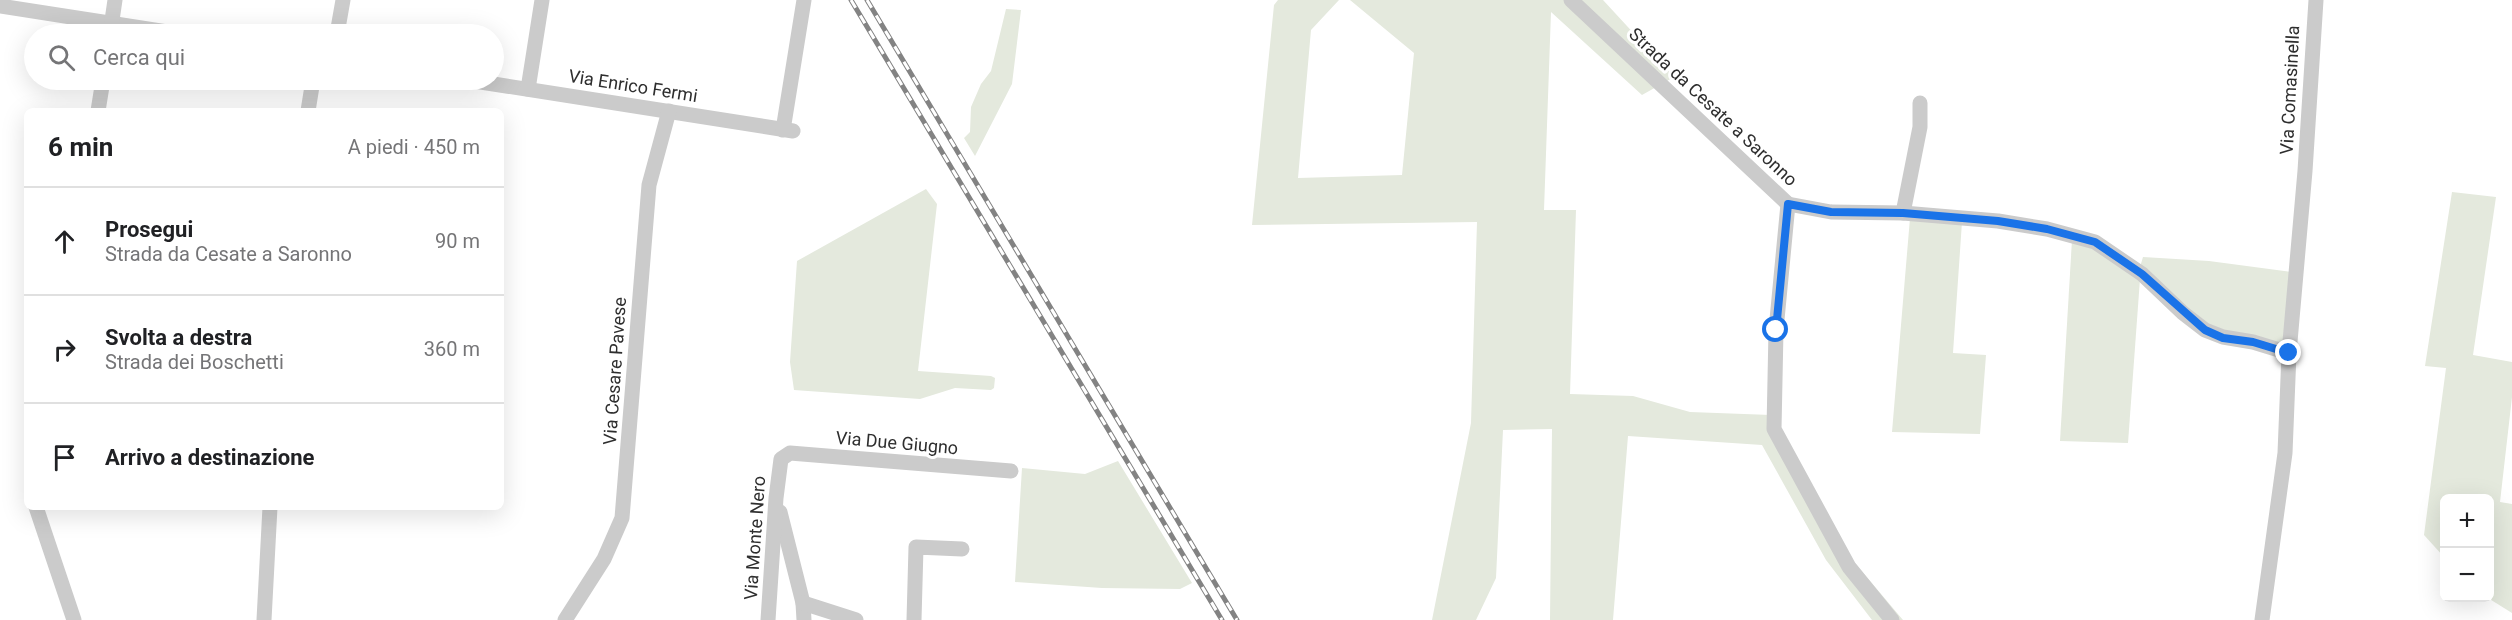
<!DOCTYPE html>
<html lang="it">
<head>
<meta charset="utf-8">
<style>
	:root { --surface:#fff; --page:#f2f2f2; --text:#202124; --muted:#757577; --line:#e0e0e0 }
	body { margin:0; font-family:Roboto,sans-serif; background:var(--page); color:var(--text) }
	.controls { position:absolute; right:18px; bottom:18px; display:grid; overflow:hidden; border-radius:9px; box-shadow:0 6px 24px #0002 }
	.controls button { width:54px; height:54px; display:grid; place-items:center; padding:0; border:0; border-bottom:2px solid var(--line); background:var(--surface); color:var(--text); font:30px sans-serif }
	.stop { position:absolute; width:18px; height:18px; margin:-14px; border:4px solid #1a73e8; border-radius:50%; background:#fff }
	.stop.end { background:#1a73e8; border-color:#fff; box-shadow:0 2px 6px #0008 }
	.list { margin:0; padding:0; list-style:none }
	h2 { display:flex; justify-content:space-between; align-items:center; height:78px; margin:0; padding:0 24px; font-size:26px }
	h2 small { font-size:20px; font-weight:400; color:var(--muted) }
	.list li { display:grid; grid-template-columns:39px 1fr auto; gap:18px; align-items:center; box-sizing:border-box; height:108px; padding:0 24px; border-top:2px solid var(--line) }
	.list b { display:block; font-size:22px; white-space:nowrap }
	.list p { margin:0; font-size:20px; white-space:nowrap; color:var(--muted) }
	.list em { font-size:20px; font-style:normal; color:var(--muted) }
	.icon { flex:none; width:33px; height:33px; fill:none; stroke:currentColor; stroke-width:2; stroke-linecap:round; stroke-linejoin:round }
	.map { position:relative; flex:none; width:2512px; height:620px; overflow:hidden }
	.search { position:absolute; background:var(--surface); box-shadow:0 6px 24px #0002; left:24px; top:24px; width:480px; height:66px; display:flex; align-items:center; gap:15px; box-sizing:border-box; padding:0 21px; border-radius:33px; color:var(--muted); font-size:22px }
	.panel { position:absolute; background:var(--surface); box-shadow:0 6px 24px #0002; left:24px; top:108px; width:480px; height:402px; border-radius:9px }
	.map>svg:first-child { display:block }
</style>
</head>
<body>
<div class="map">
<svg width="2512" height="620" viewBox="0 0 2512 620">
	<rect width="100%" height="100%" fill="#fff"/>
	<g fill="#e4e9dd">
		<polygon points="1278,0 1339,0 1311,30 1298,178 1402,175 1414,53 1350,0 1603,0 1674,77 1642,95 1551,12 1544,210 1576,210 1570,394 1633,396 1690,412 1771,415 1854,562 1903,620 1872,620 1826,560 1762,445 1628,436 1613,620 1550,620 1552,429 1503,430 1496,578 1476,620 1432,620 1471,423 1477,222 1252,225 1274,5"/>
		<polygon points="1006,9 1021,10 1012,84 975,156 964,138 970,132 971,107 981,84 991,71"/>
		<polygon points="926,189 937,204 918,371 991,376 995,378 994,388 991,390 955,388 920,399 794,390 790,362 797,261"/>
		<polygon points="2452,192 2496,197 2473,355 2512,362 2512,397 2500,502 2512,504 2512,613 2488,598 2490,598 2490,498 2444,498 2444,557 2424,535 2446,368 2425,366"/>
		<polygon points="1910,218 1962,222 1953,353 1986,355 1980,434 1892,432"/>
		<polygon points="2072,240 2093,246 2140,279 2128,443 2060,441"/>
		<polygon points="2143,257 2209,261 2291,272 2284,349 2208,328 2140,267"/>
		<polygon points="1118,461 1192,583 1180,589 1102,588 1015,582 1022,468 1085,474"/>
	</g>
	<g fill="none" stroke-linecap="round" stroke-linejoin="round">
		<g stroke="#cbcbcb" stroke-width="15">
			<polyline points="1571,0 1788,204"/>
			<polyline points="0,6 180,34"/>
			<polyline points="110,34 115,0"/>
			<polyline points="337,34 343,0"/>
			<polyline points="468,80 793,131"/>
			<polyline points="528,89 542,0"/>
			<polyline points="98,111 103,80"/>
			<polyline points="308,111 313,80"/>
			<polyline points="783,130 804,0"/>
			<polyline points="1788,204 1831,212 1903,213 1998,221 2047,229 2095,242 2142,274 2183,313 2205,330 2223,337 2253,342 2289,353"/>
			<polyline points="1788,204 1776,330 1774,429 1849,567 1892,620"/>
			<polyline points="1903,213 1920,127 1920,103"/>
			<polyline points="36,507 74,620"/>
			<polyline points="780,512 803,603 804,620"/>
			<polyline points="803,603 856,620"/>
			<polyline points="264,620 270,507"/>
			<polyline points="565,620 604,559 622,518 649,185 669,111"/>
			<polyline points="768,620 776,498 781,459 790,453 1011,471"/>
			<polyline points="914,620 916,547 962,549"/>
			<polyline points="2262,620 2285,453 2289,353 2305,171 2316,0"/>
		</g>
		<g stroke="#838383" stroke-width="5">
			<g id="rail">
				<polyline points="851,0 1222,620"/>
				<polyline points="867,0 1237,620"/>
			</g>
		</g>
		<use href="#rail" stroke="#fff" stroke-width="3" stroke-dasharray="9" stroke-linecap="butt"/>
	</g>
	<g fill="none" stroke-linecap="round" stroke-linejoin="round">
		<polyline stroke="#1a73e8" stroke-width="8" points="1776,330 1788,204 1831,212 1903,213 1998,221 2047,229 2095,242 2142,274 2205,330 2223,338 2253,342 2289,353"/>
	</g>
	<g text-anchor="middle" stroke-width="6" stroke-linejoin="round" paint-order="stroke">
		<g font-size="18" fill="#2e2e2e" stroke="#fff">
			<text transform="translate(633 86) rotate(9)" y="6">Via Enrico Fermi</text>
			<text transform="translate(2290 90) rotate(-87)" y="6">Via Comasinella</text>
			<text transform="translate(1713 107) rotate(43)" y="6">Strada da Cesate a Saronno</text>
			<text transform="translate(615 371) rotate(-86)" y="6">Via Cesare Pavese</text>
			<text transform="translate(897 443) rotate(5)" y="6">Via Due Giugno</text>
			<text transform="translate(755 538) rotate(-86)" y="6">Via Monte Nero</text>
		</g>
	</g>
</svg>
<div class="controls">
<button>+</button>
<button>−</button>
</div>
<div class="stop" style="left:1776px;top:330px"></div>
<div class="stop end" style="left:2289px;top:353px"></div>
<div class="search"><svg class="icon" aria-label="search" viewBox="0 0 24 24"><circle cx="10" cy="10" r="6"/><path d="M15 15l6 6"/></svg>Cerca qui</div>
<section class="panel">
<h2>6 min<small>A piedi · 450 m</small></h2>
<ul class="list">
<li><svg class="icon" aria-label="ahead" viewBox="0 0 24 24"><path d="M12 20V5M6 11l6-6 6 6"/></svg><div><b>Prosegui</b><p>Strada da Cesate a Saronno</p></div><em>90 m</em></li>
<li><svg class="icon" aria-label="right" viewBox="0 0 24 24"><path d="M7 20v-9h11M14 6l5 5-5 5"/></svg><div><b>Svolta a destra</b><p>Strada dei Boschetti</p></div><em>360 m</em></li>
<li><svg class="icon" aria-label="arrive" viewBox="0 0 24 24"><path d="M6 21V4h12l-3 4 3 4H6"/></svg><div><b>Arrivo a destinazione</b></div></li>
</ul>
</section>
</div>
</body>
</html>
